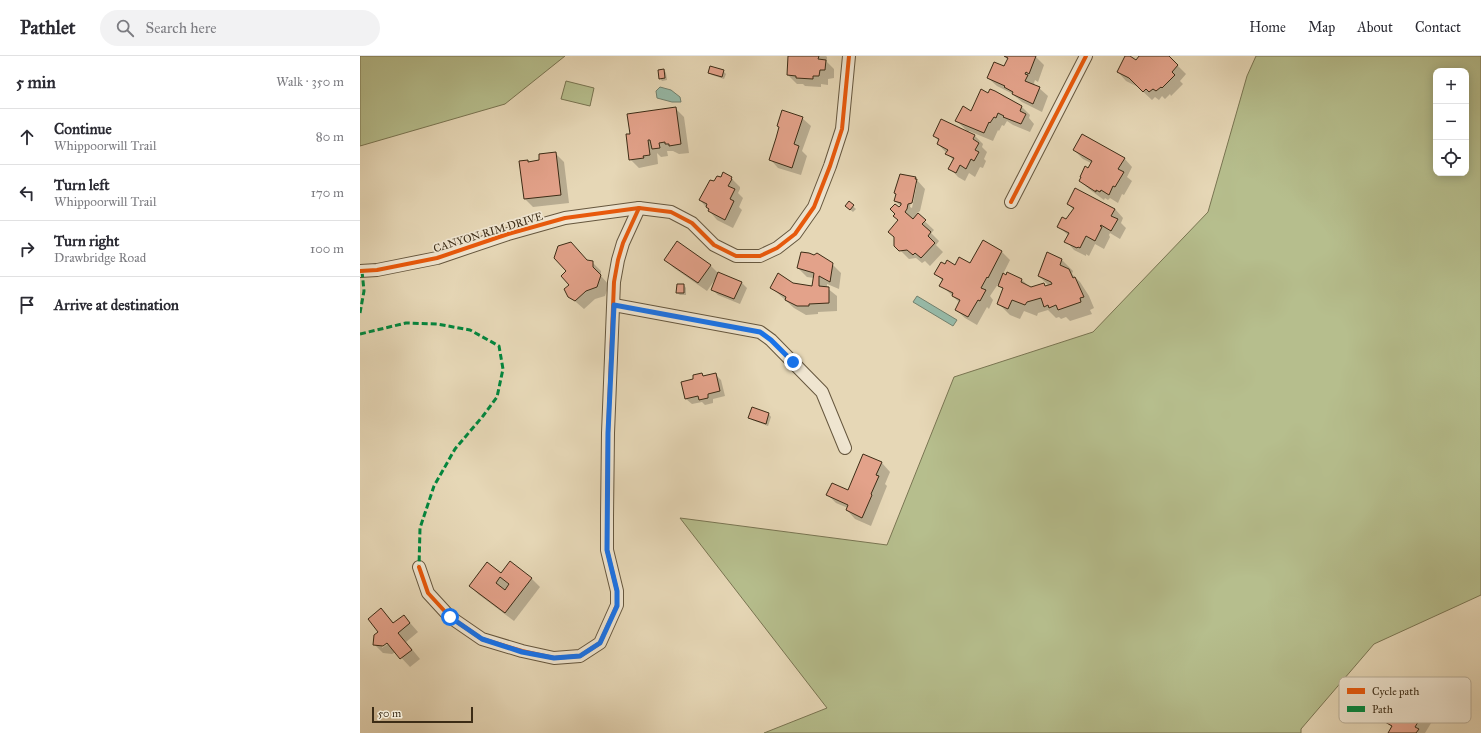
<!DOCTYPE html>
<html lang="en">
<head>
<meta charset="utf-8">
<style>
	:root { --surface:#fff; --page:#f2f2f3; --text:#2b2b33; --muted:#7c7c81; --line:#e1e1e2 }
	body { margin:0; font-family:"IM FELL Great Primer",serif; background:var(--page); color:var(--text) }
	.controls { position:absolute; right:12px; top:12px; display:grid; overflow:hidden; border-radius:8px; box-shadow:0 2px 10px #0003 }
	.controls button { width:36px; height:36px; display:grid; place-items:center; padding:0; border:0; border-bottom:1px solid var(--line); background:var(--surface); color:var(--text); font:20px sans-serif }
	.scale { position:absolute; left:12px; bottom:10px; width:101px; box-sizing:border-box; padding-left:4px; border:2px solid #3c2c16; border-top:0; font-size:11px; line-height:14px; white-space:nowrap; color:#3c2c16; -webkit-text-stroke:3px #efe5d0; paint-order:stroke }
	.stop { position:absolute; width:12px; height:12px; margin:-9px; border:3px solid #1a73e8; border-radius:50%; background:#fff }
	.stop.end { background:#1a73e8; border-color:#fff; box-shadow:0 1px 4px #0008 }
	.list { margin:0; padding:0; list-style:none }
	h2 { display:flex; justify-content:space-between; align-items:center; height:52px; margin:0; padding:0 16px; font-size:17px }
	h2 small { font-size:13px; font-weight:400; color:var(--muted) }
	.list li { display:grid; grid-template-columns:26px 1fr auto; gap:12px; align-items:center; box-sizing:border-box; height:56px; padding:0 16px; border-top:1px solid var(--line) }
	.list b { display:block; font-size:15px; white-space:nowrap }
	.list p { margin:0; font-size:13px; white-space:nowrap; color:var(--muted) }
	.list em { font-size:13px; font-style:normal; color:var(--muted) }
	.icon { flex:none; width:22px; height:22px; fill:none; stroke:currentColor; stroke-width:2; stroke-linecap:round; stroke-linejoin:round }
	.map { position:relative; flex:none; width:1121px; height:677px; overflow:hidden }
	header { display:flex; align-items:center; gap:24px; box-sizing:border-box; height:56px; padding:0 20px; background:var(--surface); border-bottom:1px solid var(--line) }
	header strong { font-size:19px }
	nav { display:flex; gap:22px; margin-inline-start:auto; font-size:14px }
	.search { width:280px; height:36px; background:var(--page); display:flex; align-items:center; gap:10px; box-sizing:border-box; padding:0 14px; border-radius:22px; color:var(--muted); font-size:15px }
	main { display:flex }
	aside { flex:1; background:var(--surface) }
	.map>svg:first-child { display:block }
</style>
</head>
<body>
<header>
<strong>Pathlet</strong>
<div class="search"><svg class="icon" aria-label="search" viewBox="0 0 24 24"><circle cx="10" cy="10" r="6"/><path d="M15 15l6 6"/></svg>Search here</div>
<nav><a>Home</a><a>Map</a><a>About</a><a>Contact</a></nav>
</header>
<main>
<aside>
<h2>5 min<small>Walk · 350 m</small></h2>
<ul class="list">
<li><svg class="icon" aria-label="ahead" viewBox="0 0 24 24"><path d="M12 20V5M6 11l6-6 6 6"/></svg><div><b>Continue</b><p>Whippoorwill Trail</p></div><em>80 m</em></li>
<li><svg class="icon" aria-label="left" viewBox="0 0 24 24"><path d="M17 20v-9H6M10 6l-5 5 5 5"/></svg><div><b>Turn left</b><p>Whippoorwill Trail</p></div><em>170 m</em></li>
<li><svg class="icon" aria-label="right" viewBox="0 0 24 24"><path d="M7 20v-9h11M14 6l5 5-5 5"/></svg><div><b>Turn right</b><p>Drawbridge Road</p></div><em>100 m</em></li>
<li><svg class="icon" aria-label="arrive" viewBox="0 0 24 24"><path d="M6 21V4h12l-3 4 3 4H6"/></svg><div><b>Arrive at destination</b></div></li>
</ul>
</aside>
<div class="map">
<svg width="1121" height="677" viewBox="0 0 1121 677">
	<rect width="100%" height="100%" fill="#e6d7b6"/>
	<filter id="stains"><feTurbulence type="fractalNoise" baseFrequency=".005" numOctaves="4"/><feColorMatrix values="0 0 0 0 .2 0 0 0 0 .09 0 0 0 0 .02 0 0 0 .5 -.17"/></filter>
	<radialGradient id="worn" r=".72"><stop offset=".6" stop-color="#630" stop-opacity="0"/><stop offset="1" stop-color="#630" stop-opacity=".3"/></radialGradient>
	<g fill="#b6be8d" stroke="#797552" fill-rule="evenodd">
		<polygon points="0,0 205,0 145,48 0,90"/>
		<path d="M896,0h225v539l-107,49 -73,85v4h-537l63,-25 -147,-190 207,27 67,-168 139,-45 115,-120 39,-136zM1076,15h30v102h-30z"/>
		<polygon points="206,25 234,32 230,50 201,43"/>
	</g>
	<g fill="#97baa8" stroke="#73816e">
		<polygon points="300,31 311,34 320,41 321,46 312,46 297,42 296,35"/>
		<polygon points="557,240 597,264 593,270 553,246"/>
	</g>
	<g fill="#0003" fill-rule="evenodd">
		<polygon points="432,0 466,0 467,1 467,6 474,13 474,22 468,23 468,29 461,28 461,31 445,30 443,28 437,28 428,19"/>
		<polygon points="644,0 675,0 684,9 678,26 675,24 674,27 675,30 679,32 688,40 682,56 662,46 651,37 637,30 628,22 644,11 648,4"/>
		<polygon points="766,0 777,5 780,0 808,0 826,18 820,25 823,28 811,40 810,38 805,43 802,40 799,44 795,41 792,44 778,31 766,25 758,16"/>
		<polygon points="304,14 306,17 307,24 302,25 300,22"/>
		<polygon points="363,15 366,18 364,23 352,19 349,17"/>
		<polygon points="662,51 670,59 669,62 674,68 670,76 653,69 647,65 644,70 642,69 639,75 638,74 633,85 609,75 608,77 615,80 623,88 622,91 627,96 624,103 626,105 623,112 620,111 615,121 609,117 605,125 598,121 590,112 594,105 578,88 579,85 574,80 608,76 597,65 612,56"/>
		<polygon points="315,52 324,61 329,97 319,98 313,95 307,95 308,100 301,101 297,97 298,108 279,112 270,103 271,79"/>
		<polygon points="442,62 451,70 442,95 447,100 441,119 418,112 410,103"/>
		<polygon points="714,94 764,102 772,111 767,121 772,125 764,139 762,138 758,147 750,142 748,144 745,142 744,144 729,133 720,125 731,107 723,103"/>
		<polygon points="195,97 204,106 209,147 173,151 165,143 168,105 169,107 181,105"/>
		<polygon points="371,122 380,131 380,133 378,137 383,142 379,151 382,154 373,172 357,164 340,144 354,127"/>
		<path d="M555,122l10,11 -5,22 -3,2 -1,5 2,-3 16,15 -3,3 8,8 -3,4 7,7 -13,14 -5,-5 -3,2 -6,-5 -7,1 -14,-14 4,-36 2,-3 -6,-5zM555,127h2l-5,25 -2,-1z"/>
		<polygon points="489,147 496,153 493,156 486,150"/>
		<polygon points="708,148 755,153 763,162 761,167 766,172 760,183 750,177 749,179 750,181 744,193 735,188 729,200 726,198 726,200 714,194 706,185 709,180 699,171 706,164 714,154"/>
		<polygon points="641,195 650,204 643,218 662,224 671,232 684,228 686,231 689,230 679,220 688,198 702,204 713,215 712,218 720,226 729,240 734,252 730,254 732,258 710,265 706,261 701,263 699,261 696,262 688,254 678,257 677,260 664,255 660,263 650,259 639,248 644,234 638,228 630,240 633,244 629,253 627,251 617,269 605,262 596,254 600,247 581,229 583,225 576,218 596,210 611,208"/>
		<polygon points="305,203 350,209 359,218 381,226 387,232 380,248 358,239 352,233 356,222 347,235 314,212"/>
		<polygon points="228,205 232,206 241,215 241,220 249,229 245,240 235,243 224,253 209,240 210,229"/>
		<polygon points="472,208 481,217 479,233 467,228 467,232 477,240 477,255 458,256 458,258 446,259 434,252 412,232 433,228 453,232 454,222 447,221 438,212"/>
		<polygon points="324,229 326,232 326,239 320,239 317,237"/>
		<polygon points="342,318 344,321 355,318 361,324 365,340 353,343 353,347 345,349 342,346 332,348 326,343 322,327 334,323"/>
		<polygon points="393,353 409,358 411,361 408,370 392,364 390,361"/>
		<polygon points="504,399 522,407 530,416 525,428 527,430 511,470 495,463 487,454 488,452 476,447 468,439 488,435"/>
		<polygon points="141,518 171,522 180,531 154,565 118,538 110,529"/>
		<path d="M21,553l13,15 10,-8 14,16 -12,10 14,17 -10,8 -14,-15 -4,2 -9,-1 -9,-9 6,-12zM31,583l1,2 -10,7v-3z"/>
		<polygon points="1070,646 1079,654 1065,677 1030,677 1033,672 1026,666 1056,651"/>
	</g>
	<g fill="#e3a28a" stroke="#3c2c16" fill-rule="evenodd">
		<polygon points="428,0 459,0 458,3 466,4 465,14 460,14 459,20 453,20 453,23 436,22 436,20 427,19"/>
		<polygon points="644,0 676,0 669,18 666,16 665,18 668,19 665,25 680,31 673,48 652,38 653,36 644,31 645,30 627,22 634,6 644,10 648,2"/>
		<polygon points="765,0 770,0 776,4 779,0 809,0 818,9 812,16 815,19 802,32 801,31 796,35 793,33 789,36 786,33 783,36 769,22 757,16"/>
		<polygon points="350,10 364,14 362,21 348,17"/>
		<polygon points="304,13 305,22 299,23 298,14"/>
		<polygon points="621,33 628,37 630,33 635,35 662,50 660,55 666,58 661,68 643,61 644,60 638,57 636,62 634,61 630,67 629,66 624,77 595,65 603,50 611,55"/>
		<polygon points="316,51 321,88 309,90 309,88 305,88 305,86 299,87 300,92 292,93 290,84 288,84 290,99 283,100 284,102 269,104 266,78 270,78 267,58"/>
		<polygon points="422,54 443,61 434,88 439,90 432,112 409,104 416,82 419,71 417,70"/>
		<polygon points="581,63 615,79 613,83 619,87 615,94 619,96 614,105 611,103 606,113 600,109 596,117 588,113 594,102 585,98 588,94 577,88 579,83 573,80"/>
		<polygon points="722,78 765,102 758,113 764,116 755,131 753,130 749,139 741,134 740,136 736,134 736,136 719,125 721,121 720,121 725,110 728,112 732,105 713,94"/>
		<polygon points="196,96 201,139 164,143 159,105 168,104 168,106 179,104 179,98"/>
		<polygon points="363,116 372,121 371,123 372,123 368,130 375,133 370,143 374,145 365,164 348,155 349,153 346,151 347,148 339,144 350,124 354,125 357,120 361,121"/>
		<polygon points="540,118 556,121 555,123 557,123 552,147 548,148 547,153 545,156 553,163 558,157 566,164 562,168 571,176 568,180 575,187 561,202 555,197 553,199 547,194 539,195 534,190 534,181 528,176 538,164 533,160 535,158 530,153 535,148 539,151 541,149 541,147 534,145 536,138 534,137"/>
		<polygon points="715,132 755,153 751,160 758,163 751,175 741,169 740,170 742,171 735,185 726,180 720,192 718,191 717,192 704,186 709,177 697,171 702,161 706,163 714,152 707,148"/>
		<polygon points="489,145 494,149 490,154 485,150"/>
		<polygon points="623,184 642,195 628,222 627,221 621,232 626,234 620,245 618,244 608,261 595,254 600,244 592,240 593,237 579,230 583,223 574,218 581,206 585,208 587,204 595,209 599,201 610,207"/>
		<polygon points="317,185 351,209 338,227 304,204"/>
		<polygon points="211,186 227,204 233,205 233,211 241,219 237,231 226,235 215,245 208,241 204,233 209,229 201,220 206,215 194,202 198,190"/>
		<polygon points="441,196 449,197 454,199 457,197 473,207 470,226 459,220 459,230 469,231 469,247 449,248 449,250 437,250 425,244 426,241 410,232 418,217 433,227 452,230 454,217 437,212"/>
		<polygon points="687,196 702,203 700,209 709,213 713,222 715,221 724,241 720,242 721,246 698,254 696,249 689,252 688,249 684,251 681,242 667,246 665,249 652,244 648,253 637,248 643,232 638,230 643,217 646,219 647,216 662,223 661,226 671,231 684,227 685,230 692,228 691,226 678,220"/>
		<polygon points="358,216 382,226 374,243 351,234"/>
		<polygon points="317,228 324,228 324,237 316,237"/>
		<polygon points="342,317 343,320 356,317 360,335 348,338 348,342 339,344 338,340 325,343 321,326 333,323 333,319"/>
		<polygon points="392,351 409,357 406,368 388,362"/>
		<polygon points="503,398 522,406 516,419 519,420 511,438 512,439 502,462 486,454 488,449 466,439 472,427 488,434"/>
		<path d="M150,505l22,17 -27,35 -36,-27 18,-24 14,11zM140,521l9,7 -4,6 -9,-7z"/>
		<polygon points="21,552 33,567 44,559 50,567 38,577 52,594 40,603 27,587 23,590 13,589 14,579 18,576 8,563"/>
		<polygon points="1062,639 1071,645 1055,671 1059,673 1056,677 1028,677 1032,670 1025,666 1041,641 1055,650"/>
	</g>
	<g fill="none" stroke-linecap="round" stroke-linejoin="round">
		<g stroke="#66573e" stroke-width="14">
			<g id="minor">
				<polyline points="651,146 726,0"/>
				<polyline points="0,215 17,214 77,202 148,178 205,162 279,152 311,156 332,167 354,189 376,200 400,200 417,192 435,178 454,151 470,110 482,73 489,0"/>
				<polyline points="254,249 400,276 411,284 462,336 485,392"/>
				<polyline points="59,511 68,537 90,561 122,583 162,595 194,602 220,600 240,587 257,549 257,535 247,494 247,460 248,377 254,226 258,204 263,187 279,152"/>
			</g>
		</g>
		<use href="#minor" stroke="#efe5d0" stroke-width="12"/>
		<g stroke="#00873e" stroke-width="3" stroke-dasharray="6 3" stroke-linecap="butt">
			<polyline points="0,257 4,235 2,215"/>
			<polyline points="0,278 46,267 77,268 110,274 139,290 143,313 137,341 123,360 95,393 74,430 60,472 59,511"/>
		</g>
		<g stroke="#efe5d0" stroke-width="6">
			<g id="cycleway">
				<polyline points="651,146 726,0"/>
				<polyline points="0,215 17,214 77,202 148,178 205,162 279,152 311,156 332,167 354,189 376,200 400,200 417,192 435,178 454,151 470,110 482,73 489,0"/>
				<polyline points="59,511 68,537 90,561 122,583 162,595 194,602 220,600 240,587 257,549 257,535 247,494 247,460 248,377 254,226 258,204 263,187 279,152"/>
			</g>
		</g>
		<use href="#cycleway" stroke="#e8590c" stroke-width="4"/>
	</g>
	<g fill="none" stroke-linecap="round" stroke-linejoin="round">
		<polyline stroke="#1a73e8" stroke-width="5" points="90,561 122,583 162,596 194,602 220,600 240,587 257,550 257,535 247,494 248,377 254,249 400,276 411,284 433,306"/>
	</g>
	<g text-anchor="middle" stroke-width="3.5" stroke-linejoin="round" paint-order="stroke">
		<g font-size="11" fill="#3c2c16" stroke="#efe5d0">
			<text transform="translate(128 176) rotate(-17)" y="4">CANYON RIM DRIVE</text>
		</g>
	</g>
	<rect x="979" y="621" width="132" height="46" rx="6" fill="#efe5d0" stroke="#b9ae98" stroke-width="1"/>
	<rect x="987" y="632" width="18" height="6" fill="#e8590c"/>
	<rect x="987" y="650" width="18" height="6" fill="#00873e"/>
	<g font-size="11" fill="#3c2c16">
		<text x="1012" y="639">Cycle path</text>
		<text x="1012" y="657">Path</text>
	</g>
	<rect width="100%" height="100%" filter="url(#stains)"/>
	<rect width="100%" height="100%" fill="url(#worn)"/>
</svg>
<div class="controls">
<button>+</button>
<button>−</button>
<button><svg class="icon" aria-label="locate" viewBox="0 0 24 24"><circle cx="12" cy="12" r="6"/><path d="M12 2v4M12 18v4M2 12h4M18 12h4"/></svg></button>
</div>
<div class="scale">50 m</div>
<div class="stop" style="left:90px;top:561px"></div>
<div class="stop end" style="left:433px;top:306px"></div>
</div>
</main>
</body>
</html>
